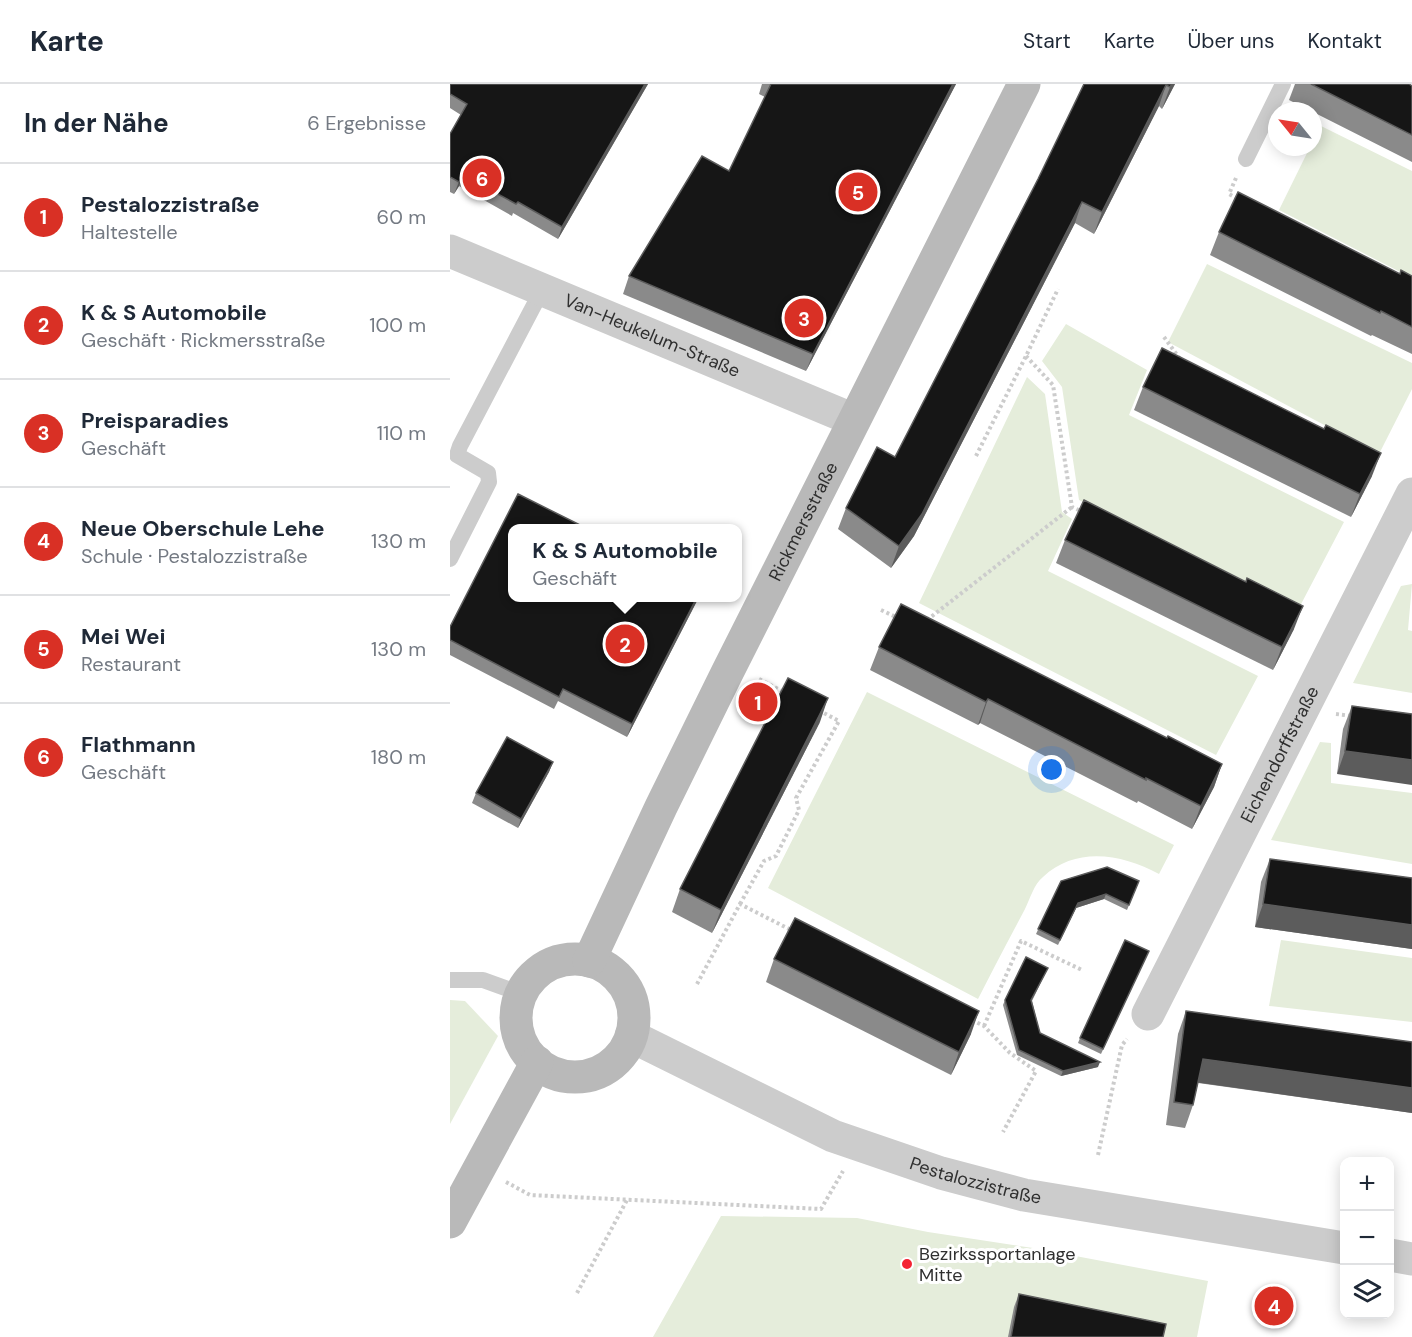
<!DOCTYPE html>
<html lang="de">
<head>
<meta charset="utf-8">
<style>
	:root { --surface:#fff; --page:#f2f2f3; --text:#1f2937; --muted:#747a83; --line:#e0e1e3; --accent:#d93025 }
	body { margin:0; font-family:"DM Sans",sans-serif; background:var(--page); color:var(--text) }
	.controls { position:absolute; right:18px; bottom:18px; display:grid; overflow:hidden; border-radius:12px; box-shadow:0 3px 15px #0003 }
	.controls button { width:54px; height:54px; display:grid; place-items:center; padding:0; border:0; border-bottom:2px solid var(--line); background:var(--surface); color:var(--text); font:30px sans-serif }
	.compass { position:absolute; left:818px; top:18px; width:54px; height:54px; border-radius:50%; background:var(--surface); box-shadow:0 3px 15px #0003; rotate:300deg }
	.you { position:absolute; left:602px; top:686px; width:21px; height:21px; margin:-15px; border:4px solid #fff; border-radius:50%; background:#1a73e8; box-shadow:0 0 0 9px #1a73e833 }
	.badge { display:grid; place-items:center; width:39px; height:39px; border-radius:50%; background:var(--accent); color:#fff; font-size:20px; font-weight:700 }
	.pin { position:absolute; translate:-50% -50%; border:3px solid #fff; box-shadow:0 2px 6px #0006 }
	.popup { position:absolute; left:58px; top:440px; width:234px; height:78px; box-sizing:border-box; display:grid; place-content:center; border-radius:12px; background:var(--surface); filter:drop-shadow(0 2px 4px #0005); font-size:20px; white-space:nowrap; color:var(--muted) }
	.popup b { font-size:22px; color:var(--text) }
	.popup::after { content:''; position:absolute; left:50%; top:100%; margin-left:-12px; border:12px solid transparent; border-top-color:var(--surface) }
	.list { margin:0; padding:0; list-style:none }
	h2 { display:flex; justify-content:space-between; align-items:center; height:78px; margin:0; padding:0 24px; font-size:26px }
	h2 small { font-size:20px; font-weight:400; color:var(--muted) }
	.list li { display:grid; grid-template-columns:39px 1fr auto; gap:18px; align-items:center; box-sizing:border-box; height:108px; padding:0 24px; border-top:2px solid var(--line) }
	.list b { display:block; font-size:22px; white-space:nowrap }
	.list p { margin:0; font-size:20px; white-space:nowrap; color:var(--muted) }
	.list em { font-size:20px; font-style:normal; color:var(--muted) }
	.icon { flex:none; width:33px; height:33px; fill:none; stroke:currentColor; stroke-width:2; stroke-linecap:round; stroke-linejoin:round }
	.map { position:relative; flex:none; width:962px; height:1253px; overflow:hidden }
	header { display:flex; align-items:center; gap:36px; box-sizing:border-box; height:84px; padding:0 30px; background:var(--surface); border-bottom:2px solid var(--line) }
	header strong { font-size:28px }
	nav { display:flex; gap:33px; margin-inline-start:auto; font-size:21px }
	main { display:flex }
	aside { flex:1; background:var(--surface) }
	.map>svg:first-child { display:block }
</style>
</head>
<body>
<header>
<strong>Karte</strong>
<nav><a>Start</a><a>Karte</a><a>Über uns</a><a>Kontakt</a></nav>
</header>
<main>
<aside>
<h2>In der Nähe<small>6 Ergebnisse</small></h2>
<ul class="list">
<li><span class="badge">1</span><div><b>Pestalozzistraße</b><p>Haltestelle</p></div><em>60 m</em></li>
<li><span class="badge">2</span><div><b>K &amp; S Automobile</b><p>Geschäft · Rickmersstraße</p></div><em>100 m</em></li>
<li><span class="badge">3</span><div><b>Preisparadies</b><p>Geschäft</p></div><em>110 m</em></li>
<li><span class="badge">4</span><div><b>Neue Oberschule Lehe</b><p>Schule · Pestalozzistraße</p></div><em>130 m</em></li>
<li><span class="badge">5</span><div><b>Mei Wei</b><p>Restaurant</p></div><em>130 m</em></li>
<li><span class="badge">6</span><div><b>Flathmann</b><p>Geschäft</p></div><em>180 m</em></li>
</ul>
</aside>
<div class="map">
<svg width="962" height="1253" viewBox="0 0 962 1253">
	<rect width="100%" height="100%" fill="#fff"/>
	<g fill="#e5eddb">
		<polygon points="871,42 962,87 962,194 829,126 860,63 863,63 863,57"/>
		<polygon points="757,180 962,279 962,305 929,370 718,258"/>
		<polygon points="616,240 697,286 679,331 894,438 849,524 629,416 612,303 592,277"/>
		<polygon points="577,293 595,310 612,428 622,435 598,487 808,592 766,671 469,519"/>
		<polygon points="962,500 958,546 962,547 962,609 903,599 951,502"/>
		<path d="M417,608l307,153 -15,29c-37,-20 -83,-28 -116,3 -9,7 -13,22 -18,32 -16,30 -32,60 -47,90l-210,-111z"/>
		<polygon points="870,658 881,659 881,699 962,709 962,780 821,756"/>
		<polygon points="831,856 962,874 962,938 819,922"/>
		<polygon points="0,916 15,917 48,952 0,1040"/>
		<polygon points="271,1132 407,1134 478,1148 583,1164 758,1197 747,1253 203,1253"/>
	</g>
	<g fill="none" stroke-linecap="round" stroke-linejoin="round">
		<g stroke="#ccc" stroke-width="4" stroke-dasharray="3 3" stroke-linecap="butt">
			<polyline points="786,94 779,110 788,115"/>
			<polyline points="714,253 730,275"/>
			<polyline points="576,272 603,301 622,423 633,428"/>
			<polyline points="526,372 576,272 608,205"/>
			<polyline points="431,526 448,534"/>
			<polyline points="477,536 622,423"/>
			<polyline points="309,595 334,608"/>
			<polyline points="886,630 902,632"/>
			<polyline points="290,820 314,777 326,772 349,726 346,714 389,637 370,627"/>
			<polyline points="247,900 290,820 343,847"/>
			<polyline points="522,936 534,942 560,969 586,987 553,1048"/>
			<polyline points="534,942 571,857 632,886"/>
			<polyline points="648,1071 672,961 677,955"/>
			<polyline points="56,1098 80,1111 371,1125 393,1087"/>
			<polyline points="127,1209 177,1116"/>
		</g>
		<g stroke="#ccc" stroke-width="16">
			<polyline points="796,75 833,0"/>
			<polyline points="0,475 39,398 38,389 7,371 10,362 92,206"/>
			<polyline points="0,896 33,896 72,910"/>
		</g>
		<g stroke="#ccc" stroke-width="33">
			<path id="s1" d="M0,167l404,169"/>
			<path id="s2" d="M698,930l264,-520"/>
		</g>
		<g stroke="#ccc" stroke-width="33">
			<path id="s3" d="M181,952l202,100 108,37 83,22 320,53"/>
			<polyline points="940,1171 962,1175"/>
		</g>
		<g stroke="#b9b9b9" stroke-width="33">
			<circle cx="125" cy="934" r="59"/>
			<path id="s4" d="M139,877l72,-154 66,-134 297,-589"/>
			<polyline points="0,1138 87,978"/>
		</g>
	</g>
	<g fill="#8a8a8a">
		<polygon points="0,0 198,0 108,155 63,129 62,132 9,102 4,110 0,108 0,50 11,31 0,24"/>
		<polygon points="312,0 506,0 356,287 173,210 179,192 279,87 315,13 309,10"/>
		<polygon points="634,0 725,0 712,25 709,22 644,150 625,139 464,452 441,484 388,445 396,424 445,373 588,95"/>
		<polygon points="845,0 959,0 962,2 962,78 863,28 863,27 861,27 839,16"/>
		<polygon points="769,148 950,190 962,192 962,270 922,251 921,252 760,171"/>
		<polygon points="693,303 874,345 922,392 901,433 684,326"/>
		<polygon points="615,456 796,498 844,545 823,586 606,479"/>
		<polygon points="63,513 249,513 177,653 108,617 104,625 0,571 0,543"/>
		<polygon points="429,563 772,680 764,703 742,745 688,717 687,719 530,639 528,641 420,586"/>
		<polygon points="902,622 962,630 887,690 893,645"/>
		<polygon points="370,638 262,849 222,828 230,805"/>
		<polygon points="103,678 99,688 68,744 22,719 26,709"/>
		<polygon points="820,775 962,794 962,865 805,843 811,798"/>
		<polygon points="611,797 689,797 677,826 654,815 626,824 608,861 586,850"/>
		<polygon points="699,867 651,970 628,959 630,954"/>
		<polygon points="324,875 521,950 501,991 316,898"/>
		<polygon points="598,884 582,917 590,949 648,983 611,992 567,971 553,921 555,916"/>
		<polygon points="736,927 962,958 962,1029 748,999 743,1021 735,1044 716,1041 728,950"/>
		<polygon points="569,1210 713,1253 558,1253 564,1223"/>
	</g>
	<g fill="#5c5c5c">
		<polygon points="195,0 198,0 108,155 112,143"/>
		<polygon points="503,0 506,0 356,287 363,270"/>
		<polygon points="722,0 725,0 712,25 720,3"/>
		<polygon points="716,1 709,22 644,150 652,128"/>
		<polygon points="13,91 9,102 4,110 9,98"/>
		<polygon points="632,118 625,139 464,452 441,484 449,462"/>
		<polygon points="931,369 922,392 901,433 910,410"/>
		<polygon points="247,513 249,513 177,653 182,640"/>
		<polygon points="853,522 844,545 823,586 832,563"/>
		<polygon points="378,614 370,638 262,849 271,826"/>
		<polygon points="538,615 530,639 528,641 536,618"/>
		<polygon points="895,667 962,676 962,701 887,690"/>
		<polygon points="103,678 99,688 68,744 71,735"/>
		<polygon points="772,680 764,703 742,745 751,722"/>
		<polygon points="656,810 654,815 626,824 608,861 628,819"/>
		<polygon points="813,820 962,841 962,865 805,843"/>
		<polygon points="529,927 521,950 501,991 509,968"/>
		<polygon points="753,975 962,1004 962,1029 744,998"/>
		<polygon points="650,978 648,983 611,992 613,987"/>
	</g>
	<g fill="#161616" stroke="#5c5c5c" stroke-width="1.5">
		<polygon points="0,0 195,0 112,143 68,118 66,120 13,91 9,98 0,93 0,50 17,20 0,10"/>
		<polygon points="321,0 503,0 363,270 179,192 252,72 279,87"/>
		<polygon points="634,0 722,0 720,3 716,1 652,128 632,118 472,430 449,462 396,424 427,363 445,373 588,95"/>
		<polygon points="861,0 959,0 962,2 962,51"/>
		<polygon points="788,108 950,190 951,186 962,192 962,243 931,227 930,229 769,148"/>
		<polygon points="712,264 874,345 876,341 931,369 910,410 693,303"/>
		<polygon points="68,410 136,444 63,444 63,513 247,513 182,640 113,605 109,613 0,556 0,543"/>
		<polygon points="634,416 796,498 797,494 853,522 832,563 615,456"/>
		<polygon points="451,520 717,654 718,652 772,680 751,722 696,694 696,696 538,615 536,618 429,563"/>
		<polygon points="338,594 378,614 271,826 230,805"/>
		<polygon points="902,622 962,630 962,676 895,667"/>
		<polygon points="57,653 103,678 71,735 26,709"/>
		<polygon points="820,775 962,794 962,841 813,820"/>
		<polygon points="657,783 689,797 679,821 656,810 628,819 610,856 588,845 611,797"/>
		<polygon points="345,834 529,927 509,968 324,875"/>
		<polygon points="675,856 699,867 653,965 630,954"/>
		<polygon points="576,873 598,884 581,916 590,949 650,978 613,987 569,966 555,916"/>
		<polygon points="736,927 962,958 962,1004 753,975 743,1021 724,1018"/>
		<polygon points="569,1210 716,1240 713,1253 561,1253"/>
	</g>
	<circle fill="#f42334" stroke="#fff" stroke-width="2" cx="457" cy="1180" r="6"/>
	<g text-anchor="middle" stroke-width="6" stroke-linejoin="round" paint-order="stroke">
		<g font-size="18" fill="#2f2f2f" stroke="#fff">
			<text dy="6" stroke="none"><textPath href="#s1" startOffset="219">Van-Heukelum-Straße</textPath></text>
			<text dy="6" stroke="none"><textPath href="#s4" startOffset="489">Rickmersstraße</textPath></text>
			<text dy="6" stroke="none"><textPath href="#s2" startOffset="291">Eichendorffstraße</textPath></text>
			<text dy="6" stroke="none"><textPath href="#s3" startOffset="375">Pestalozzistraße</textPath></text>
		</g>
		<g font-size="18" fill="#2f2f2f" stroke="#fff" text-anchor="start">
			<text x="469" y="1176">Bezirkssportanlage<tspan x="469" dy="21">Mitte</tspan></text>
		</g>
	</g>
</svg>
<div class="controls">
<button>+</button>
<button>−</button>
<button><svg class="icon" aria-label="layers" viewBox="0 0 24 24"><path d="M12 4l9 5-9 5-9-5zM3 14l9 5 9-5"/></svg></button>
</div>
<svg class="compass" viewBox="-18 -18 36 36"><path d="M0-13l5 13h-10z" fill="#e53935"/><path d="M0 13l5-13h-10z" fill="#747a83"/></svg>
<div class="you"></div>
<div class="pin badge" style="left:308px;top:618px">1</div>
<div class="pin badge" style="left:175px;top:560px">2</div>
<div class="popup"><b>K &amp; S Automobile</b>Geschäft</div>
<div class="pin badge" style="left:354px;top:234px">3</div>
<div class="pin badge" style="left:824px;top:1222px">4</div>
<div class="pin badge" style="left:408px;top:108px">5</div>
<div class="pin badge" style="left:32px;top:94px">6</div>
</div>
</main>
</body>
</html>
